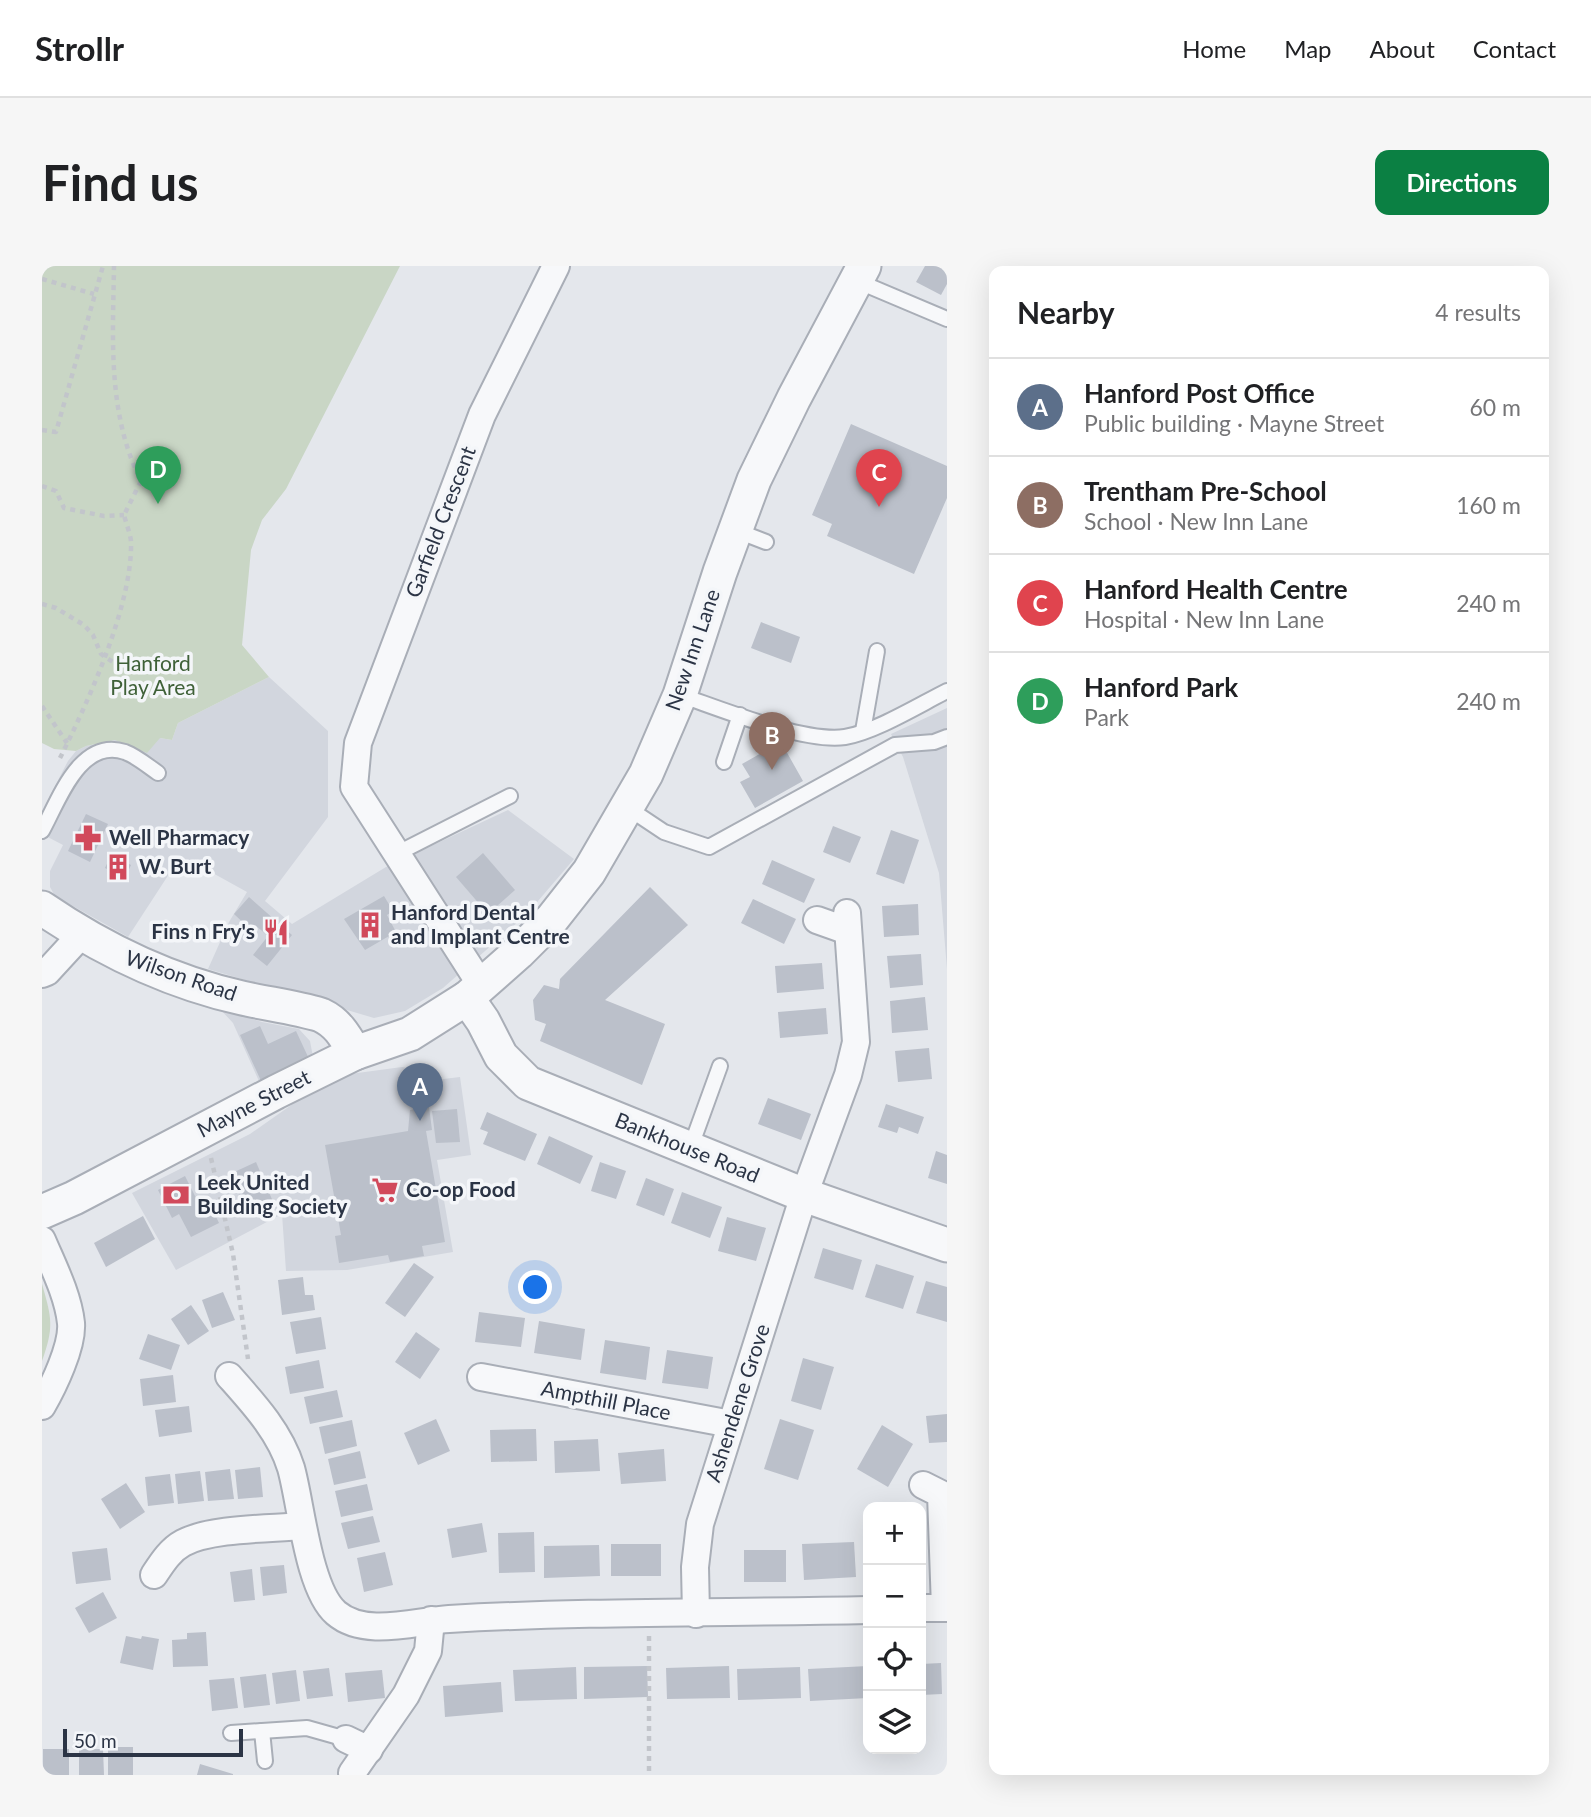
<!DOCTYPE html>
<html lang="en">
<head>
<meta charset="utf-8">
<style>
	:root { --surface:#fff; --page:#f6f6f6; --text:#202124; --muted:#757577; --line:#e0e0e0; --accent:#0b8043 }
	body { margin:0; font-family:Lato,sans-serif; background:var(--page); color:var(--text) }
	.controls { position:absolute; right:21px; bottom:21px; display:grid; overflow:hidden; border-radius:14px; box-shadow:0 7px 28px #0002 }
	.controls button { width:63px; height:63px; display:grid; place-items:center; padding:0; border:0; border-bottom:2px solid var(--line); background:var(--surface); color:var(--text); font:35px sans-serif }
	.scale { position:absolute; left:21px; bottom:18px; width:180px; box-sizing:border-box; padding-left:7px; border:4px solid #2b3445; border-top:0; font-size:19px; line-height:24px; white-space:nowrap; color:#2b3445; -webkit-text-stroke:5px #f4f6f9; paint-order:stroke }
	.you { position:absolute; left:494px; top:1022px; width:24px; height:24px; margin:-18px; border:5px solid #fff; border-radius:50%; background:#1a73e8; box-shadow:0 0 0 10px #1a73e833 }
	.badge { display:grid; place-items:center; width:46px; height:46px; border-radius:50%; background:var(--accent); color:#fff; font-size:23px; font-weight:700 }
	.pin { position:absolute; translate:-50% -58px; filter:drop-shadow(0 2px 4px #0008) }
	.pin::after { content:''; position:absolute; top:37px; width:24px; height:21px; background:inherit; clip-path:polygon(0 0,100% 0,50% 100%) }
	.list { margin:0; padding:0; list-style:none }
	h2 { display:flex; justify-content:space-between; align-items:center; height:91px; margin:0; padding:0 28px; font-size:30px }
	h2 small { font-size:23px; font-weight:400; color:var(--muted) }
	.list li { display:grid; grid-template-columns:46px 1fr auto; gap:21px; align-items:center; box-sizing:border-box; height:98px; padding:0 28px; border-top:2px solid var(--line) }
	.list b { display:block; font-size:26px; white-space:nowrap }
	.list p { margin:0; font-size:23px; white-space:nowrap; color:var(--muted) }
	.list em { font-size:23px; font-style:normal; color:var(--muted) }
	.icon { flex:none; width:38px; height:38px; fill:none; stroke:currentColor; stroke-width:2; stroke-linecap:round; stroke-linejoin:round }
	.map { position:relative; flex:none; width:905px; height:1509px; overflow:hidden; border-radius:14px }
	header { display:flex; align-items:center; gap:42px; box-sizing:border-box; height:98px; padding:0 35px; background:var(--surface); border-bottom:2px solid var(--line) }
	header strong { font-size:33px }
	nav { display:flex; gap:38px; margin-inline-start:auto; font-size:24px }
	.intro { display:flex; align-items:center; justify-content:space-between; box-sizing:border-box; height:168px; padding:0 42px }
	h1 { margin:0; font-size:49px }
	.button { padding:18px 32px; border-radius:14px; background:var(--accent); color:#fff; font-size:24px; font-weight:700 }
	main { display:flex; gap:42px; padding:0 42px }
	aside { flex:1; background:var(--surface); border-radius:14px; box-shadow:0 7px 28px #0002 }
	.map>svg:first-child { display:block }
</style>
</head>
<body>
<header>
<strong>Strollr</strong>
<nav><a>Home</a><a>Map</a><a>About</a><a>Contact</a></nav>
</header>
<div class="intro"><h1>Find us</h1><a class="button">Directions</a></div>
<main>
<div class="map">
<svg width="905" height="1509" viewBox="0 0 905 1509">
	<rect width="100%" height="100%" fill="#e4e7ec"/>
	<g fill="#d2d6de">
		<polygon points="227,411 286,465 286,551 223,635 250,658 344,601 466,544 532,593 484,649 401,722 363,745 332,752 166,703 187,656 205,626 158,600 129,605 86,671 13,630 8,621 8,605 21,579 0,568 0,545 26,495 34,485 44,480 73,474 118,472 130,474 136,457"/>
		<polygon points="905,442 905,703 897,607 861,491 849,468"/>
		<polygon points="178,743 220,756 257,763 268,775 271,791 220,822 191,757"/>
		<polygon points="360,801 384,804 385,815 418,811 429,889 395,894 411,986 305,1004 244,1005 240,948 134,1004 90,927 208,868 265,828 308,808"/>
	</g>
	<g fill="#c9d6c5">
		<polygon points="0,0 358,0 244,223 220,254 209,284 200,379 227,411 136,457 130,474 118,472 105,487 73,474 44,480 34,485 12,483 0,477"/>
		<path d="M0,1018c10,35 12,43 0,77z"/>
	</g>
	<g fill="#bbc0ca">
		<polygon points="883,0 905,0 905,18 899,29 874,16"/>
		<polygon points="809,158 905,200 905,232 872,308 785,270 790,258 770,249"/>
		<polygon points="719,356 758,371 749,397 709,382"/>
		<polygon points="739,476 761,515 713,542 698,516 708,511 700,498"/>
		<polygon points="44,548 66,558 48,596 26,585"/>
		<polygon points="791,560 819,571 808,597 781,586"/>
		<polygon points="849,564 877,574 862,618 834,608"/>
		<polygon points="441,587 473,624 446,648 414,611"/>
		<polygon points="69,589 89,599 83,612 63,602"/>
		<polygon points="730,594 773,613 762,637 720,618"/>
		<polygon points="608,621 646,659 563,734 623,758 600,819 498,775 504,758 493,754 491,734 502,719 517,723 518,713"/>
		<polygon points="342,630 351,645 345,649 354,666 323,684 302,653"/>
		<polygon points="207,631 250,669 225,700 211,689 226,670 213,659 209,664 192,648"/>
		<polygon points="711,633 754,653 742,678 699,657"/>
		<polygon points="876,638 877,669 842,671 840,640"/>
		<polygon points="879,688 881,719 848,722 845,690"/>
		<polygon points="780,697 782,723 735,727 733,700"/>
		<polygon points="883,731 886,764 850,767 848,735"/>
		<polygon points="784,742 786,768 738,772 736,746"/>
		<polygon points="218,760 226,778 254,765 268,795 220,817 198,769"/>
		<polygon points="887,782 890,813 856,816 853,785"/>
		<polygon points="726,832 769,848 759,874 716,858"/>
		<polygon points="844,838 882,851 876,868 857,861 855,867 836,861"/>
		<polygon points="387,841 390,864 384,865 403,976 380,980 382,990 348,996 346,989 297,997 293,970 299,969 283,879 366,865 368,844"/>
		<polygon points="415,843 418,876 394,877 390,845"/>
		<polygon points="445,846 495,868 483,895 441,878 446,866 438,863"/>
		<polygon points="507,870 551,890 538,918 495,898"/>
		<polygon points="894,885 905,889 905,918 886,912"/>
		<polygon points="214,896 232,938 206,949 188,908"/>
		<polygon points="558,896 584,905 574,933 549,925"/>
		<polygon points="143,910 155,934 164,930 177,957 149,971 137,948 130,952 116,924"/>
		<polygon points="604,912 632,923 622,950 594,939"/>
		<polygon points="640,926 680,941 668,972 629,957"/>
		<polygon points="101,950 113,973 64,1001 52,977"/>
		<polygon points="685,951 724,962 714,995 676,985"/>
		<polygon points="781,982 820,994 811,1024 772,1012"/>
		<polygon points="372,997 392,1011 363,1051 343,1037"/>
		<polygon points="834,998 872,1010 861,1043 823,1031"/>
		<polygon points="261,1011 263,1029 271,1029 273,1044 240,1049 236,1014"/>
		<polygon points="884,1015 905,1021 905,1056 874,1047"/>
		<polygon points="181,1026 193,1054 170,1062 160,1034"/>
		<polygon points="149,1039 167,1065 146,1079 129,1053"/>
		<polygon points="437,1046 483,1052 479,1081 433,1076"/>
		<polygon points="279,1051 284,1083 254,1088 248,1056"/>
		<polygon points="497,1055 543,1063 539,1094 492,1087"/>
		<polygon points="374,1066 398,1083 378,1113 353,1096"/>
		<polygon points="106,1068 138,1079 129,1104 97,1093"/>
		<polygon points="563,1074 608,1081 604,1114 558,1107"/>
		<polygon points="625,1084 671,1091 666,1123 620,1117"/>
		<polygon points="761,1092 792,1101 779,1144 749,1135"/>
		<polygon points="277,1094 282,1122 248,1128 243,1101"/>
		<polygon points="131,1109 134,1136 101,1140 98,1113"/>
		<polygon points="295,1124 301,1151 268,1158 262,1131"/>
		<polygon points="147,1140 150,1166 117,1171 113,1144"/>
		<polygon points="905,1148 905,1176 887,1177 884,1150"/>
		<polygon points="394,1153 408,1185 376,1199 362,1167"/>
		<polygon points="738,1153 772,1164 756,1214 722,1203"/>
		<polygon points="310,1154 315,1180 283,1188 277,1161"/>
		<polygon points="840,1159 871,1178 846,1221 815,1203"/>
		<polygon points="494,1163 495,1195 449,1196 448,1164"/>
		<polygon points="556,1173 558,1205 513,1207 512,1175"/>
		<polygon points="622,1183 624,1215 579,1218 576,1187"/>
		<polygon points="318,1185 324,1212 292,1219 286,1193"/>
		<polygon points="218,1201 221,1231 196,1233 193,1204"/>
		<polygon points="188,1203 192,1233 166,1235 163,1206"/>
		<polygon points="158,1205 162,1235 136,1238 133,1208"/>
		<polygon points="128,1208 132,1237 106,1240 103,1211"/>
		<polygon points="84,1217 103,1246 78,1263 59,1233"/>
		<polygon points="325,1218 331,1244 299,1251 293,1225"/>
		<polygon points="331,1250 338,1276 306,1283 299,1257"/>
		<polygon points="440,1257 445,1286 410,1292 405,1263"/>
		<polygon points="492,1266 493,1306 457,1307 456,1267"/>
		<polygon points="812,1276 814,1311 762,1314 760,1278"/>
		<rect x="569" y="1278" width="50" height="32"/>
		<polygon points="557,1279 558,1310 502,1312 502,1280"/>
		<polygon points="65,1282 69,1314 34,1318 30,1286"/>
		<rect x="702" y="1284" width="42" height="32"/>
		<polygon points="343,1286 351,1319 322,1326 315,1292"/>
		<polygon points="242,1299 245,1327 221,1330 218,1301"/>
		<polygon points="210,1303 213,1334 192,1336 188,1306"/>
		<polygon points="61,1326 75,1352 47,1367 33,1342"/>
		<polygon points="164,1366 166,1400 131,1401 130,1374 145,1373 145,1367"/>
		<polygon points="84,1370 99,1373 100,1370 117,1373 111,1404 78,1397"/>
		<polygon points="899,1397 900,1428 879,1429 879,1398"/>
		<polygon points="605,1400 606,1431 542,1433 542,1401"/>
		<polygon points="687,1400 688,1432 625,1433 624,1402"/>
		<polygon points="826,1400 826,1432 768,1435 766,1403"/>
		<polygon points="534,1401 535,1433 473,1435 471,1404"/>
		<polygon points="758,1401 759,1432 696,1434 695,1403"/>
		<polygon points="287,1402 291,1430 265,1433 261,1405"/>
		<polygon points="254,1404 258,1435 234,1438 230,1407"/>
		<polygon points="340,1404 343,1432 306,1436 303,1407"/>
		<polygon points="224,1408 228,1439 202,1442 198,1411"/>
		<polygon points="192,1412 196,1442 170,1445 167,1414"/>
		<polygon points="459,1416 461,1446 403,1451 401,1420"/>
		<rect x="66" y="1481" width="25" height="28"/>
		<rect x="1" y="1483" width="26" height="26"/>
		<polygon points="37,1483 61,1483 62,1509 37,1509"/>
		<polygon points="158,1498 191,1508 191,1509 155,1509"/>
	</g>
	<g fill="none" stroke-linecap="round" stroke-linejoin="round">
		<g stroke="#a9aeb7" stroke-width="18">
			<g id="service">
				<polyline points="815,15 905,53"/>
				<polyline points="693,264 724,276"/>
				<path d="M638,429c41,14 124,48 165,42 30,-5 74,-32 102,-46"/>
				<polyline points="821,465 835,385"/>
				<polyline points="682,496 698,449"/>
				<polyline points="586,542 622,566 667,581 853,479 892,476 905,471"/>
				<path d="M0,565c17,-31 38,-94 83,-79 11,4 23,14 33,21"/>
				<polyline points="354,588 468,530"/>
				<polyline points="648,883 678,800"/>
				<polyline points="220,1465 223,1495"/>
				<polyline points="189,1467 265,1462 304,1473"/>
			</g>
		</g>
		<g stroke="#a9aeb7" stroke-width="30">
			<g id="minor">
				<polyline points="775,654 806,665"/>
				<polyline points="0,708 5,706 39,669"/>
				<polyline points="439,719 312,521 316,477 440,149 514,0"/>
				<path d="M0,974c11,26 26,55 29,83 2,23 -18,64 -29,83"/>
				<path d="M187,1110c24,27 51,56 62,92 10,35 17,121 45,145 29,25 79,8 113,6 140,-8 280,-6 419,-9"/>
				<polyline points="439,1111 689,1158"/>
				<polyline points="881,1219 899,1228 903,1342"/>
				<path d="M112,1309c8,-12 16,-25 29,-32 28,-15 87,-14 119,-17"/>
				<polyline points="879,1342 905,1342"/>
				<polyline points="654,1348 653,1301 658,1258 762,929 806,809 814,776 805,647"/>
				<polyline points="304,1473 327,1484"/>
				<polyline points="310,1507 364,1429 386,1385 389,1354"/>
			</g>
		</g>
		<g stroke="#a9aeb7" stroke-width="37">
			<g id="tertiary">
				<path d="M0,642c60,41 129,74 200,90 26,6 52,9 79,17 17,8 24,21 34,38"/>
				<polyline points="425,732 441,755 459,790 486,817 762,929 905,979"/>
				<polyline points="0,946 32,932 234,826 313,787 368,768 425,732 476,687 510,653 547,606 604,508 638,429 678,306 712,214 752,132 822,0"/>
			</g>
		</g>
		<g stroke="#c2c5cb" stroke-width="4.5" stroke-dasharray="5 5" stroke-linecap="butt">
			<polyline points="0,13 52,28"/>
			<polyline points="0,164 14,166 61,0"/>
			<polyline points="0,220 14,225 22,242 62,250 82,249"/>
			<polyline points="0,338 14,342 42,359 51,369 59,388 77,400"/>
			<polyline points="0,440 25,477"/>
			<path d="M18,492c28,-56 73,-154 71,-217 -1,-8 -5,-18 -7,-26l17,-34c-34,-68 -28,-142 -27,-215"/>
			<polyline points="169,892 191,988 206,1093"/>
			<polyline points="607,1370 607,1509"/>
		</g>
		<use href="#service" stroke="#f7f8fa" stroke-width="14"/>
		<use href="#minor" stroke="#f7f8fa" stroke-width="26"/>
		<use href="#tertiary" stroke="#f7f8fa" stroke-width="33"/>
	</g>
	<defs>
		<g id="pharmacy-bare" transform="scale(2.1)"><path d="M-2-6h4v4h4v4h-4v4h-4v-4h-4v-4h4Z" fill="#d1495b" stroke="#f4f6f9" stroke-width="2.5" paint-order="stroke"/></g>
		<g id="building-bare" transform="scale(2.1)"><path d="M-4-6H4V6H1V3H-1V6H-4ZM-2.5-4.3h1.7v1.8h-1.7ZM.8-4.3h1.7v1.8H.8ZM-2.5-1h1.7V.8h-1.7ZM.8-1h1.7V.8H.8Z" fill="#d1495b" stroke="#f4f6f9" stroke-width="2.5" paint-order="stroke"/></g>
		<g id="restaurant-bare" transform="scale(2.1)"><path d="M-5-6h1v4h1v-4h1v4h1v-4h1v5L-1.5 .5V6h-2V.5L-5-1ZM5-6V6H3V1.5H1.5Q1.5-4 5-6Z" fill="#d1495b" stroke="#f4f6f9" stroke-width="2.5" paint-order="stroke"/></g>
		<g id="supermarket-bare" transform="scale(2.1)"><path d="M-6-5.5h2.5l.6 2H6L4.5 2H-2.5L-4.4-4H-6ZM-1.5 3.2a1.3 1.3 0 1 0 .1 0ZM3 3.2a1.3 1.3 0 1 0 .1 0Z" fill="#d1495b" stroke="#f4f6f9" stroke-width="2.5" paint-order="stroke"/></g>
		<g id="bank-bare" transform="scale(2.1)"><path d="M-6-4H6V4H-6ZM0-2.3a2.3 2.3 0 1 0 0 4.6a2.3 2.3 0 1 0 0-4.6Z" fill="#d1495b" stroke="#f4f6f9" stroke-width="2.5" paint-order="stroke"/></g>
	</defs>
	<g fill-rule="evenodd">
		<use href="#pharmacy-bare" x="46" y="572"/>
		<use href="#building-bare" x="76" y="601"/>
		<use href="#building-bare" x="328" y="659"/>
		<use href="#restaurant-bare" x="234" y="666"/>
		<use href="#supermarket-bare" x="343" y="924"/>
		<use href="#bank-bare" x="134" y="929"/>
	</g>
	<g text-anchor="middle" stroke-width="7" stroke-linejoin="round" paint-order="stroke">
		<g font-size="21" fill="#2b3445" stroke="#f4f6f9">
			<text transform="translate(399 256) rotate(-69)" y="7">Garfield Crescent</text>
			<text transform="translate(651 384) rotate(-71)" y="7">New Inn Lane</text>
			<text transform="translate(139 710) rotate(19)" y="7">Wilson Road</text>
			<text transform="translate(212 838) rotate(-27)" y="7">Mayne Street</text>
			<text transform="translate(645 882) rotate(22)" y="7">Bankhouse Road</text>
			<text transform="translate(564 1135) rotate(11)" y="7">Ampthill Place</text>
			<text transform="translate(696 1137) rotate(-72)" y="7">Ashendene Grove</text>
		</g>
		<g font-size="21" fill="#3f6138" stroke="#f4f6f9">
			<text x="111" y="405">Hanford<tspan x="111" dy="24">Play Area</tspan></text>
		</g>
		<g font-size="21" font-weight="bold" fill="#2b3445" stroke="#f4f6f9" text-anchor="start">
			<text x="67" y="579">Well Pharmacy</text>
			<text x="97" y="608">W. Burt</text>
			<text x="349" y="654">Hanford Dental<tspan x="349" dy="24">and Implant Centre</tspan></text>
			<text x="213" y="673" text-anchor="end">Fins n Fry's</text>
			<text x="155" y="924">Leek United<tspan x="155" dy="24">Building Society</tspan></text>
			<text x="364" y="931">Co-op Food</text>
		</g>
	</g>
</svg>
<div class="controls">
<button>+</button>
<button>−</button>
<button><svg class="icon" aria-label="locate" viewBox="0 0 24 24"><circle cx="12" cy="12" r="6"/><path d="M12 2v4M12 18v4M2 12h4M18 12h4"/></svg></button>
<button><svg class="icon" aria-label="layers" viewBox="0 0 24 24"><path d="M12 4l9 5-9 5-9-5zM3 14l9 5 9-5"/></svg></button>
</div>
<div class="scale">50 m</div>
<div class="you"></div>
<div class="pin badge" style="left:378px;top:855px;background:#5c6f8a">A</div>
<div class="pin badge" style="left:730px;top:504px;background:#8d6e63">B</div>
<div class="pin badge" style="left:837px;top:241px;background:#e0444e">C</div>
<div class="pin badge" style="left:116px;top:238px;background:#2e9e5b">D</div>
</div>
<aside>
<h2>Nearby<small>4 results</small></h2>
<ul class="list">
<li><span class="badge" style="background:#5c6f8a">A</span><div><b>Hanford Post Office</b><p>Public building · Mayne Street</p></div><em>60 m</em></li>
<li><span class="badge" style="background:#8d6e63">B</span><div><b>Trentham Pre-School</b><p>School · New Inn Lane</p></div><em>160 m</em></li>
<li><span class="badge" style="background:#e0444e">C</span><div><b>Hanford Health Centre</b><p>Hospital · New Inn Lane</p></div><em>240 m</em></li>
<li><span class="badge" style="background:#2e9e5b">D</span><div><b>Hanford Park</b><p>Park</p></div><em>240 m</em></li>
</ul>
</aside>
</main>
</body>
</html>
